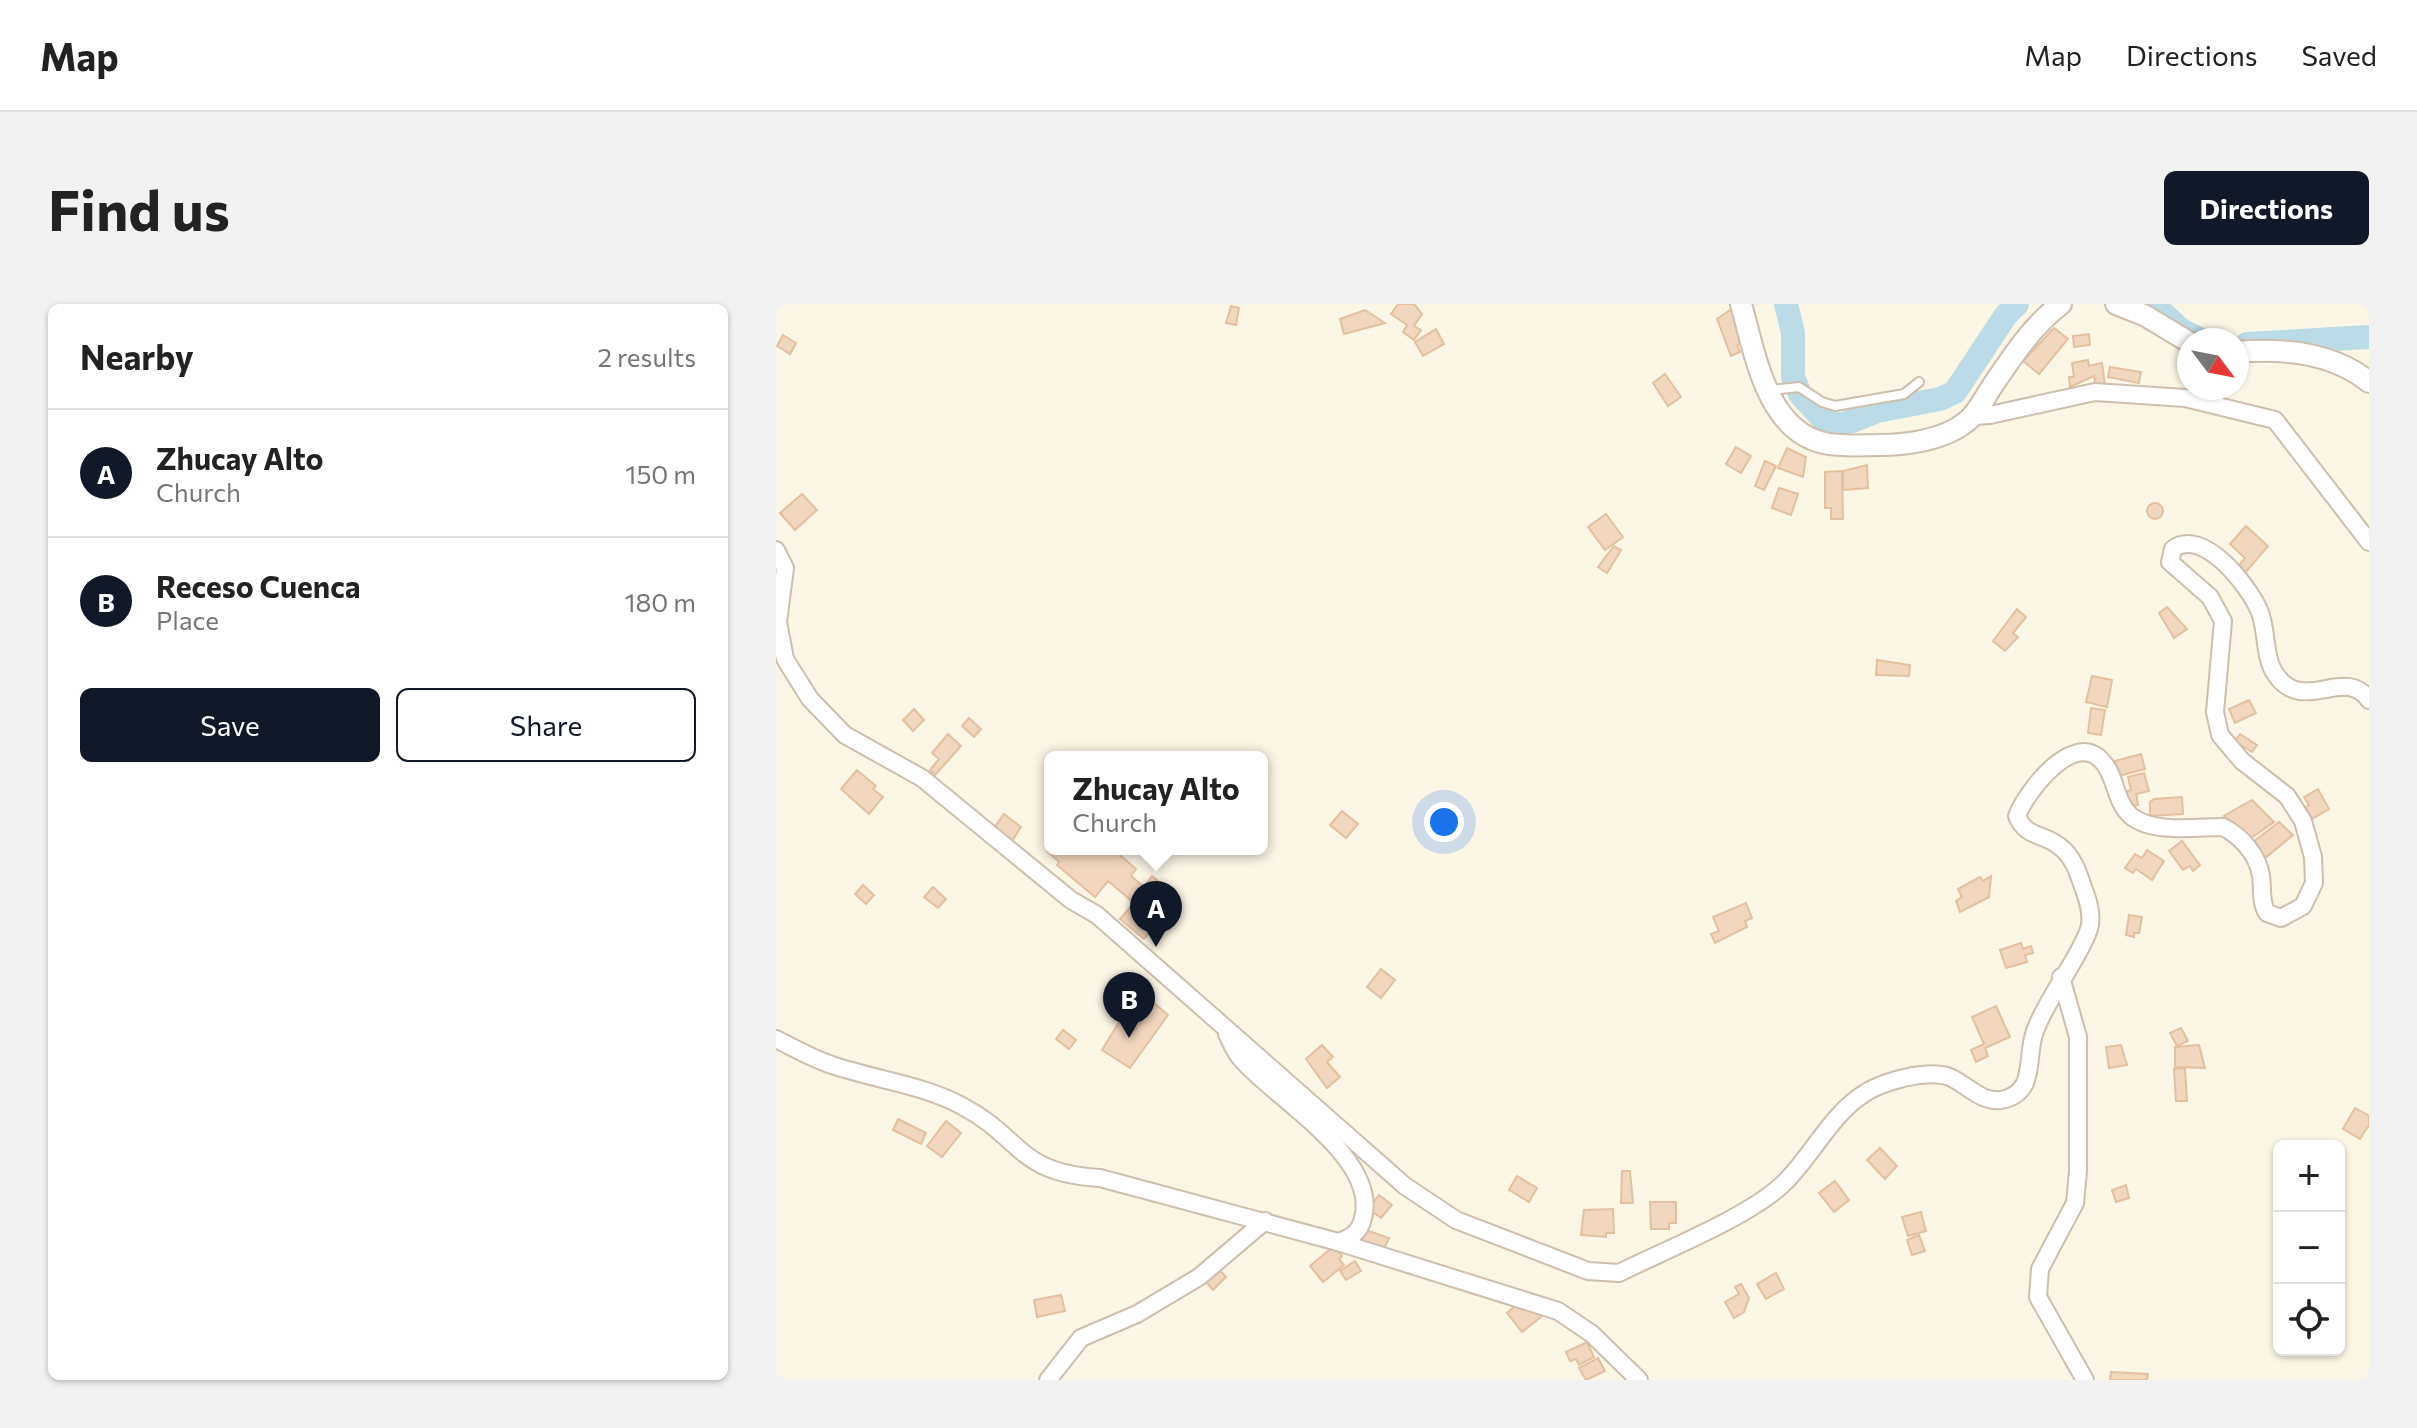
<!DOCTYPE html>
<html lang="en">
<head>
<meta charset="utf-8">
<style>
	:root { --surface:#fff; --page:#f2f2f2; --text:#222; --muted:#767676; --line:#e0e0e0; --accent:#111827 }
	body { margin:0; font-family:Commissioner,sans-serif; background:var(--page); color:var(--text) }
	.controls { position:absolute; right:24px; bottom:24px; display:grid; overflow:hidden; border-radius:12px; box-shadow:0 2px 6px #0004 }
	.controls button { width:72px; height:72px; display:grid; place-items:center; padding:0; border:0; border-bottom:2px solid var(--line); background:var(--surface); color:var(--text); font:40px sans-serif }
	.compass { position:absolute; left:1401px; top:24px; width:72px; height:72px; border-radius:50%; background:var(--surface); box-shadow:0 2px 6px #0004; rotate:122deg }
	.you { position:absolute; left:668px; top:518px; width:28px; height:28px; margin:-20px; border:6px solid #fff; border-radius:50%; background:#1a73e8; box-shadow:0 0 0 12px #1a73e833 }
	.badge { display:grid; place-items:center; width:52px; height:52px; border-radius:50%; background:var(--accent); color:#fff; font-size:26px; font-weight:700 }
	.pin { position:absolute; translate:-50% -66px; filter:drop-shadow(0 2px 4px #0008) }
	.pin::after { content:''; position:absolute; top:42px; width:28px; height:24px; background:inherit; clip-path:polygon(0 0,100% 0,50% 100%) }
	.popup { position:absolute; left:268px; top:447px; width:224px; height:104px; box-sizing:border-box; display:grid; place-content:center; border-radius:12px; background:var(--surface); filter:drop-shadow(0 2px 6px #0005); font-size:26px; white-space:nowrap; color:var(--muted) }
	.popup b { font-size:30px; color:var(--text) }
	.popup::after { content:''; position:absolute; left:50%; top:100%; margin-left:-16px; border:16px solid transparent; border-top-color:var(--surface) }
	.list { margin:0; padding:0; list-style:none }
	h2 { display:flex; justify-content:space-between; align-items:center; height:104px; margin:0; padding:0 32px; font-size:34px }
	h2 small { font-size:26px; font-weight:400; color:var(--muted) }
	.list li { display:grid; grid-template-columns:52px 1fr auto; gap:24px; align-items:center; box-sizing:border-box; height:128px; padding:0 32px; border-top:2px solid var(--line) }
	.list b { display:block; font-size:30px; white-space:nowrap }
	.list p { margin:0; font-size:26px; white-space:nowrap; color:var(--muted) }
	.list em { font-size:26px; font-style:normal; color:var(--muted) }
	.actions { display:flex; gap:16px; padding:24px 32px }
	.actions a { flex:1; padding:18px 0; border:2px solid var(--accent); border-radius:12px; text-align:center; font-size:28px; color:var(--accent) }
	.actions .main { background:var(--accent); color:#fff }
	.icon { flex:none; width:44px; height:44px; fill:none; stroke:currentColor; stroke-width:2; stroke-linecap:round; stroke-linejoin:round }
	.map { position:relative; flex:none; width:1593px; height:1076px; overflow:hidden; border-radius:12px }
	header { display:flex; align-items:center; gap:48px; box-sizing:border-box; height:112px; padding:0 40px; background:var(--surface); border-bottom:2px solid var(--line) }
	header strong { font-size:38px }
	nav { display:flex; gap:44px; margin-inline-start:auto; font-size:28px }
	.intro { display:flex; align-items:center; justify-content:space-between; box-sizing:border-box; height:192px; padding:0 48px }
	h1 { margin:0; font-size:56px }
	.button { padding:20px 36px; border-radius:12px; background:var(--accent); color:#fff; font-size:28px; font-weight:700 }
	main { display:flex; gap:48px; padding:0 48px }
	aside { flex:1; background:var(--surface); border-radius:12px; box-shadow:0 2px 6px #0004 }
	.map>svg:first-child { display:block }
</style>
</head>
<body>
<header>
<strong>Map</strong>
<nav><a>Map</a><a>Directions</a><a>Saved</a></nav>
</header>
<div class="intro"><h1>Find us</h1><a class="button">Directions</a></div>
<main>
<aside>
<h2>Nearby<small>2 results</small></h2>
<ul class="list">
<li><span class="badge">A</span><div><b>Zhucay Alto</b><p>Church</p></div><em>150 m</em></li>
<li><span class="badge">B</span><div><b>Receso Cuenca</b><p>Place</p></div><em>180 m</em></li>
</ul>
<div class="actions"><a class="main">Save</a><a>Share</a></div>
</aside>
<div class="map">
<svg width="1593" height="1076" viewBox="0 0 1593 1076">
	<rect width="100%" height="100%" fill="#fcf6e6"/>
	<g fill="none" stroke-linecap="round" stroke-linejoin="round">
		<g stroke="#bbdbe6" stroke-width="24">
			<polyline points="1010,0 1017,29 1017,73 1024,90 1049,117 1066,121 1101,107 1164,95 1179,88 1230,11 1241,0"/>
			<polyline points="1377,0 1405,26 1425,36"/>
			<polyline points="1471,40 1593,33"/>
		</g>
	</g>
	<g fill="#f1d7be" stroke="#e4c09f" stroke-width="2">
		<polygon points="622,0 638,0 646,10 638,22 645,26 638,36 627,28 631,21 615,10"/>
		<polygon points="455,2 463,4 460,21 450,19"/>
		<polygon points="957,4 966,26 961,27 966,39 961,41 964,48 955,52 941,15"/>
		<polygon points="589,6 609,19 568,30 564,15"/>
		<polygon points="1278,24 1292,35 1263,70 1247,57"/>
		<polygon points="660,25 668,40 647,52 639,38"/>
		<polygon points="1313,30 1314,41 1298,43 1297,32"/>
		<polygon points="7,31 20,39 14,50 1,42"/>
		<polygon points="1312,56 1313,62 1326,59 1329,81 1320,83 1318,72 1294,83 1293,73 1298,73 1296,59"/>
		<polygon points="1334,63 1365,68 1363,79 1332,73"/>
		<polygon points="889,70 905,93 892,102 877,79"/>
		<polygon points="960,143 975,152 965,169 950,160"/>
		<polygon points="1011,144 1030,153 1027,173 1002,164"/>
		<polygon points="989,157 1000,162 988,186 979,182"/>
		<polygon points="1091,161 1092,184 1067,186 1067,167"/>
		<polygon points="1066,167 1067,215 1055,215 1055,204 1049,204 1049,168"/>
		<polygon points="1003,184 1022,190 1015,211 996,204"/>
		<polygon points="26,190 41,206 19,226 4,209"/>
		<circle cx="1379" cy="207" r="8"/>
		<polygon points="830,210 847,233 829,246 812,223"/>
		<polygon points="1470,222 1492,242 1470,268 1463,261 1469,254 1454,240"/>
		<polygon points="838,242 845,246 831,269 822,263"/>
		<polygon points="1391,303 1411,325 1398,334 1383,309"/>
		<polygon points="1241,305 1250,313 1237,329 1242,333 1229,347 1217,337"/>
		<polygon points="1101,356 1134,361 1133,372 1100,371"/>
		<polygon points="1316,372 1336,376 1331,403 1310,398"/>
		<polygon points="1473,396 1480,409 1459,419 1453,405"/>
		<polygon points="1315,404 1329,406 1325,431 1312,429"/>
		<polygon points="138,405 148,416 137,427 127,416"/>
		<polygon points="193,414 205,425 198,433 186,422"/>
		<polygon points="172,430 185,442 159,471 154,466 163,455 156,449"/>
		<polygon points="1464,430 1481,441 1476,448 1459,437"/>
		<polygon points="1365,450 1369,465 1343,472 1339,457"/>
		<polygon points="81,466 100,482 97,485 107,493 93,510 65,485"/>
		<polygon points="1368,469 1373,487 1360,490 1362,501 1352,503 1349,488 1355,486 1352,473"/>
		<polygon points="1542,485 1553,505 1534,516 1528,504 1533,501 1528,493"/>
		<polygon points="1406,493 1407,510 1374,512 1374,498 1378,495"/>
		<polygon points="1476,496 1498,518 1475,534 1448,512"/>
		<polygon points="566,507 582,520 570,534 554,521"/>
		<polygon points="228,510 245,523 236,537 218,524"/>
		<polygon points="1503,518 1517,531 1489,554 1477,538"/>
		<polygon points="1406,537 1424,561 1417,567 1414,562 1407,566 1393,547"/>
		<polygon points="274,543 337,545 360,565 355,572 368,583 376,572 402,594 368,635 344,615 358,599 332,577 319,593 281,561 283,558 271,547"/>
		<polygon points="1371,546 1388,557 1376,576 1360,565 1357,569 1349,564 1359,550 1366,554"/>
		<polygon points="1215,572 1213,593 1184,608 1180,597 1186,593 1182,585 1204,573 1207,577"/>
		<polygon points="87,581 98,591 90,600 79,590"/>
		<polygon points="157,583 170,595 162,604 148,593"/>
		<polygon points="970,599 976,614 969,617 971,623 939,639 935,630 943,627 937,613"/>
		<polygon points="1353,611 1366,613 1363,629 1358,629 1358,633 1350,631"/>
		<polygon points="1245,639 1247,645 1255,642 1257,649 1249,651 1251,658 1230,664 1224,646"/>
		<polygon points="605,665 619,676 605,694 591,683"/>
		<polygon points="378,699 392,711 354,764 326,746 345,715 359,726"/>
		<polygon points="1220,702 1234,733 1209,744 1212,752 1200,758 1195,746 1208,740 1196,713"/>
		<polygon points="1405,724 1412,737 1401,742 1394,729"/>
		<polygon points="287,726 300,736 293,745 280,735"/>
		<polygon points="546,741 557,753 551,758 564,773 551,784 530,755"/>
		<polygon points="1345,741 1351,761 1333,764 1330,743"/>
		<polygon points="1423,741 1429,764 1399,763 1399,743"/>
		<polygon points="1409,764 1411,797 1400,797 1398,765"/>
		<polygon points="1579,804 1593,812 1593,821 1584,835 1567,825"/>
		<polygon points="122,815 150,829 145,840 117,826"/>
		<polygon points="170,817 185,829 166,853 151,842"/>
		<polygon points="1104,844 1121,862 1109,875 1091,856"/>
		<polygon points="846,867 854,867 857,899 845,899"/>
		<polygon points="741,872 761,884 753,898 733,886"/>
		<polygon points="1059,877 1073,896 1058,908 1043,889"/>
		<polygon points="1350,881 1353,894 1340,898 1336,886"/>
		<polygon points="603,891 616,901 605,914 592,905"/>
		<polygon points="874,898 900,898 900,919 893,919 893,925 875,925"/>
		<polygon points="837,905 838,929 830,929 830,933 805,931 808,906"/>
		<polygon points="1145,908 1150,927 1132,932 1126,913"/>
		<polygon points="584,924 613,934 606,949 579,936"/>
		<polygon points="1143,931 1149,947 1136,951 1131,936"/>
		<polygon points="558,942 566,952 563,955 568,961 547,978 534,962"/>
		<polygon points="579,957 585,967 570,976 564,967"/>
		<polygon points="443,965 450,973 437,986 430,978"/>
		<polygon points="1000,969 1008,985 990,995 981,980"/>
		<polygon points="965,980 973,994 968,1008 958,1014 949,998 963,990 959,983"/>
		<polygon points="285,991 289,1007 261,1013 258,996"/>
		<polygon points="744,998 770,1009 746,1028 731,1009"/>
		<polygon points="811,1038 818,1053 803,1061 800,1055 794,1057 790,1048"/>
		<polygon points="822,1054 829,1067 810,1076 803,1064"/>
		<polygon points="1335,1068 1372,1070 1371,1076 1334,1076"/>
	</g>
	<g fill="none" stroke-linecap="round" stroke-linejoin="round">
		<g stroke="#cebead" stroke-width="12">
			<polyline id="service" points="994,86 1023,83 1046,98 1059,102 1128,90 1143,78"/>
		</g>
		<g stroke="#cebead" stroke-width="20">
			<g id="minor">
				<polyline points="1197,112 1214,111 1319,88 1409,94 1499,116 1593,238"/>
				<path d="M0,246l9,18 -7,54 7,37 25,40 35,36 77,43 149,122 26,15 308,271 51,34 132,51 31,2c44,-22 132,-57 165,-90 28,-27 47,-69 81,-90 19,-12 60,-23 82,-17 18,6 33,27 54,24 37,-7 24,-43 34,-69 13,-35 44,-72 54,-102 4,-14 -1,-29 -6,-42 -5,-15 -10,-31 -24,-41 -16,-13 -33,-8 -42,-30 9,-24 57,-87 85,-55 15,16 12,40 29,55 22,18 66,11 92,11 18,9 35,28 38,49 2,12 -1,26 6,37l14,5 22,-12 11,-23 -1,-26 -10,-36 -16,-25 -45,-35 -22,-26 -5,-23 8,-91 -13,-24 -40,-35 3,-13c30,-22 75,36 86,61 9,20 4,47 17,65 28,40 69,-10 93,25"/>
				<polyline points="1285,673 1302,733 1302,867 1299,899 1264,965 1262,993 1309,1076"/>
				<path d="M0,735c18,9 37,20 56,26 44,15 89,19 130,41 61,32 54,67 138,72l238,64c13,-4 22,-10 25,-24 16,-60 -86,-118 -121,-158 -7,-7 -11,-18 -15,-26"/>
				<polyline points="562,938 782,1007 816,1030 863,1076"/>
				<polyline points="272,1076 305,1034 361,1010 423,973 489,917"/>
			</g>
		</g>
		<g stroke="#cebead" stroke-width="24">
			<g id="tertiary">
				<path d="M965,0c14,49 25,126 83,139 18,4 37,2 55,2 28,0 65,-5 87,-23 11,-8 18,-23 25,-34 21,-31 41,-62 70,-84"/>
				<polyline points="1340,0 1368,11 1413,38"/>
				<path d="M1461,48c46,-4 95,0 132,30"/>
			</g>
		</g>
		<use href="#service" stroke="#fff" stroke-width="8"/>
		<use href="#minor" stroke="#fff" stroke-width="16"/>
		<use href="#tertiary" stroke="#fff" stroke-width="20"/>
	</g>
</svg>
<div class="controls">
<button>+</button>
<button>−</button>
<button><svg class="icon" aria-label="locate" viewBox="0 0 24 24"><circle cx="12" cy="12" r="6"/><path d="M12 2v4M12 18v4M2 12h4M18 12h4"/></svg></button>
</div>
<svg class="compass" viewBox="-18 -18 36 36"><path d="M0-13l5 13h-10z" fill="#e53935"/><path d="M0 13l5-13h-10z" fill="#767676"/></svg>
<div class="you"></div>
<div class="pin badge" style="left:380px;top:643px">A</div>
<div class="popup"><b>Zhucay Alto</b>Church</div>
<div class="pin badge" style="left:353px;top:734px">B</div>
</div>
</main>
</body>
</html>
